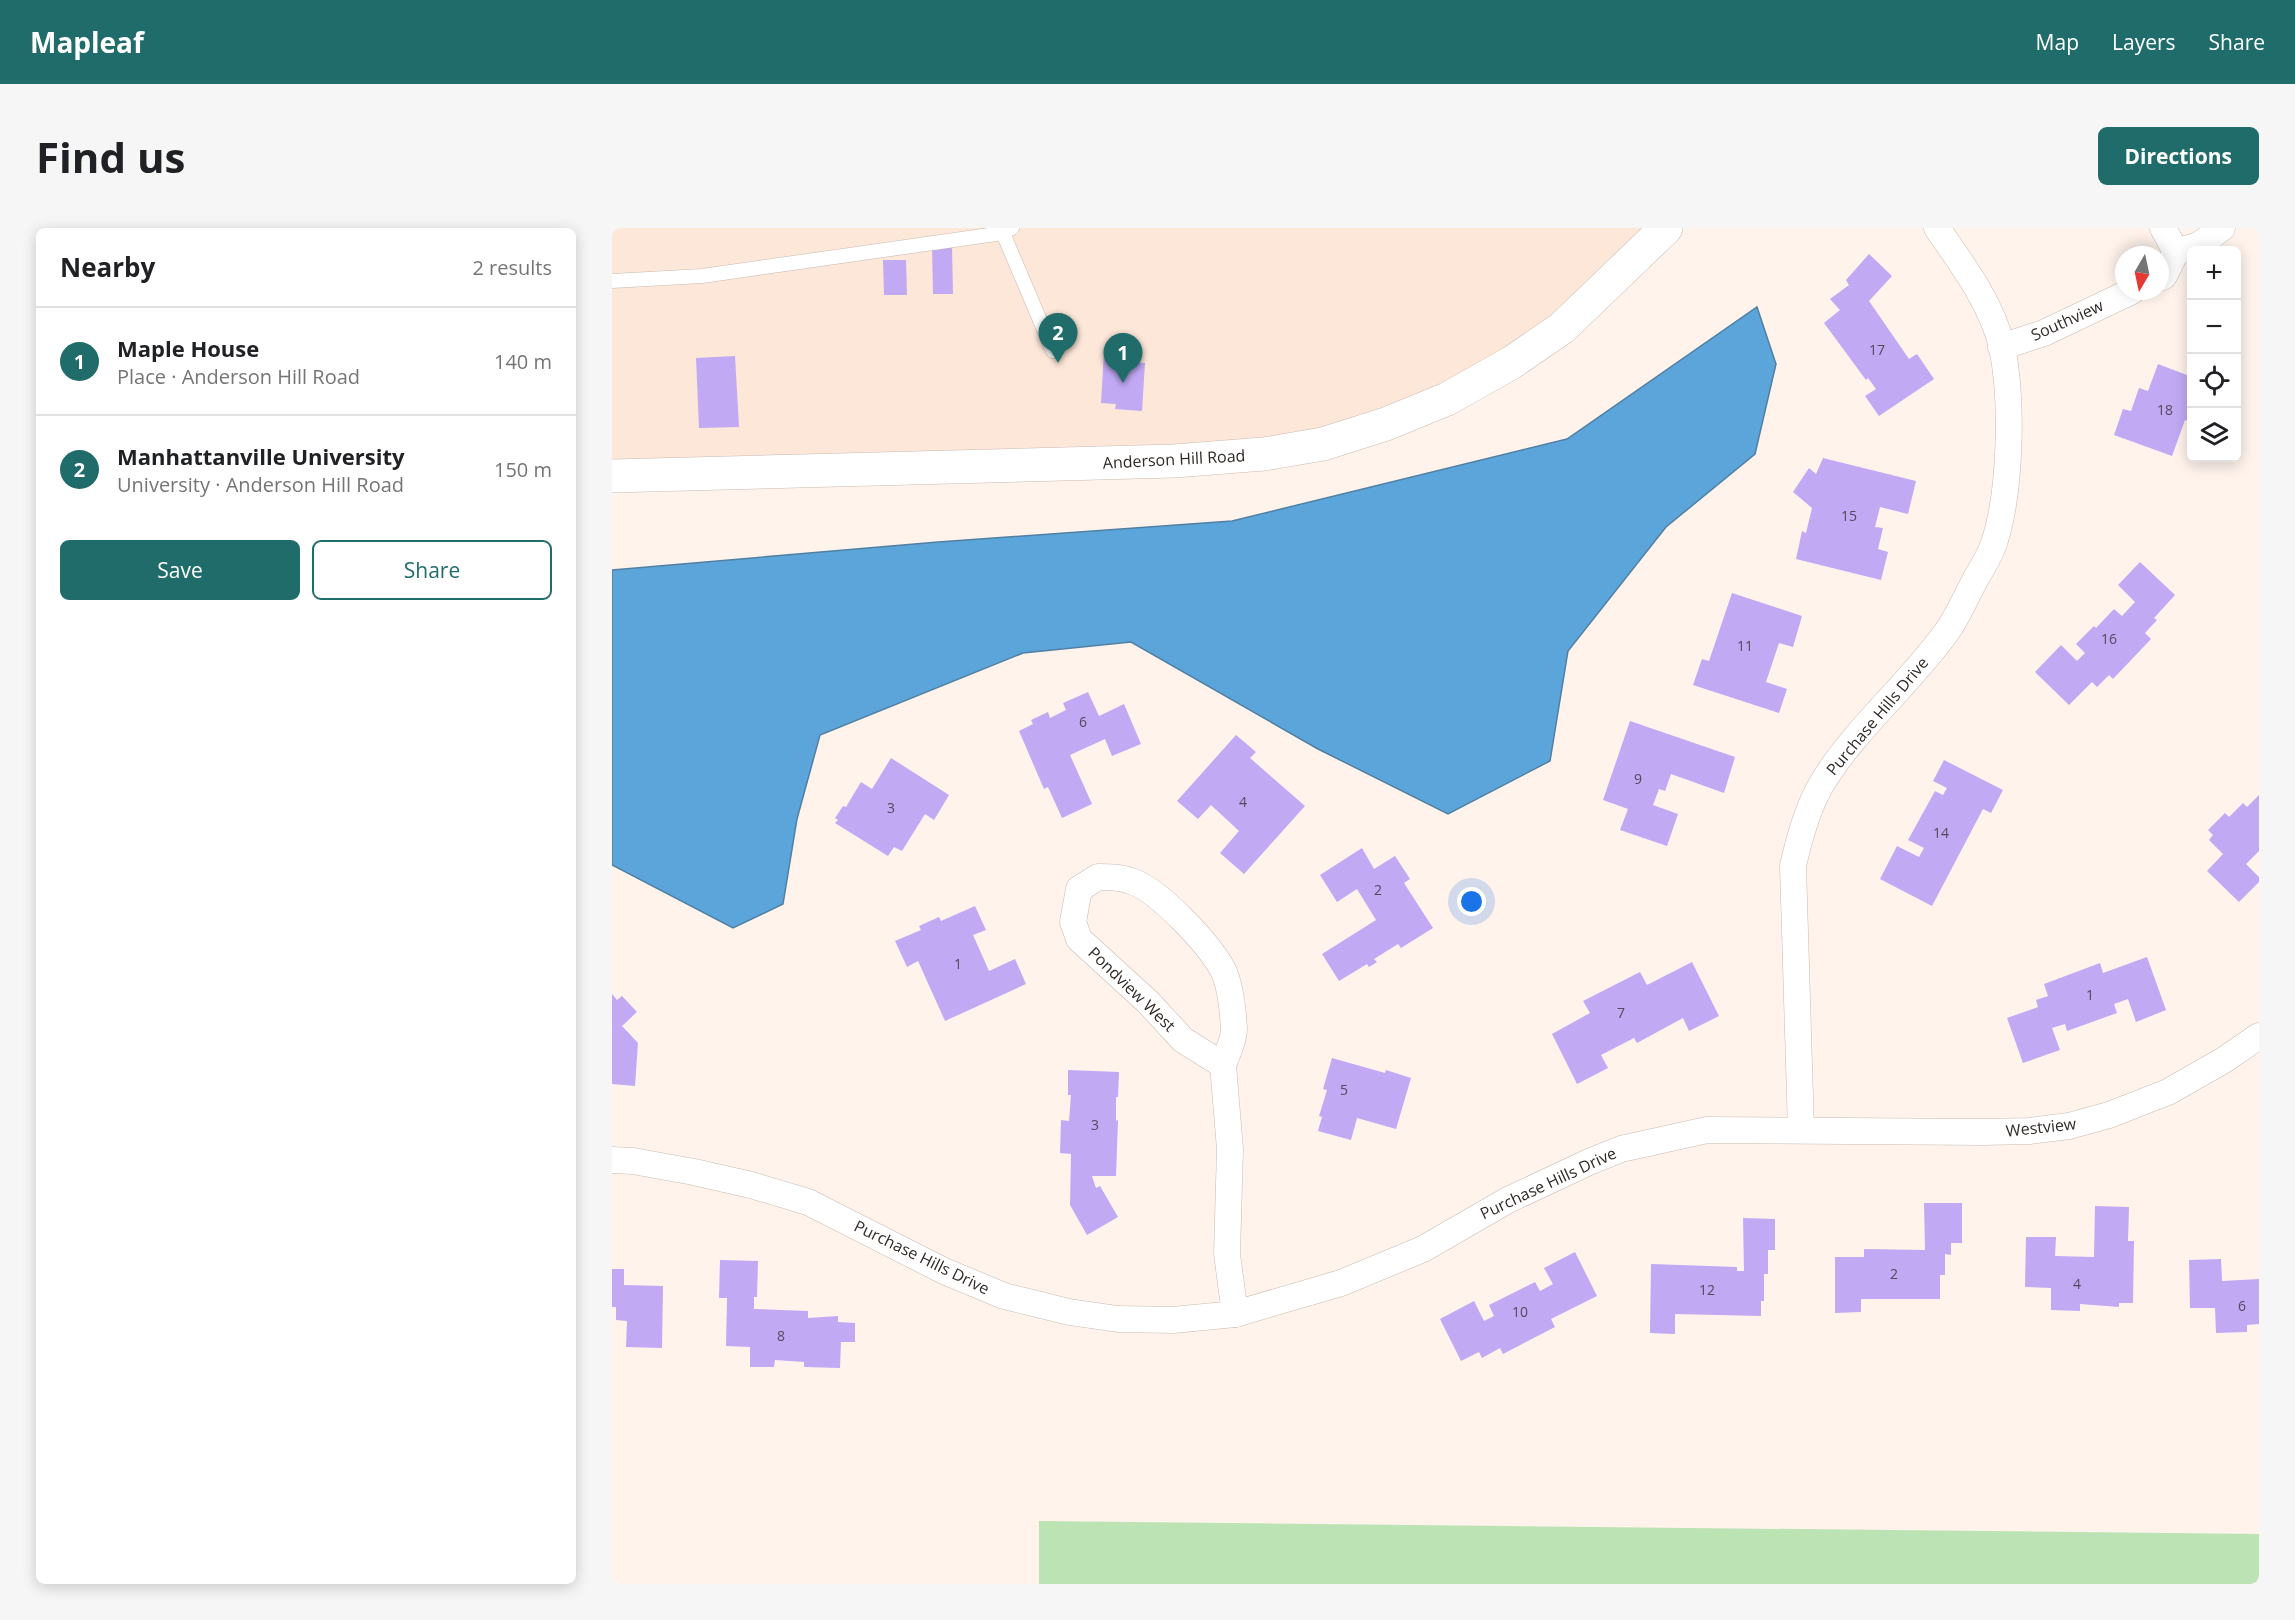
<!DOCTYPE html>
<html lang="en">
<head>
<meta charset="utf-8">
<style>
	:root { --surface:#fff; --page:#f6f6f6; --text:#202124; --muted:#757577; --line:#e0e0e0; --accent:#206c6a }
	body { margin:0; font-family:"Open Sans",sans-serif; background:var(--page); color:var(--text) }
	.controls { position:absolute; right:18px; top:18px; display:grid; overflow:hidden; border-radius:9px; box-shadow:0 3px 15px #0003 }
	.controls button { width:54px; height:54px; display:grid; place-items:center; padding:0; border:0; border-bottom:2px solid var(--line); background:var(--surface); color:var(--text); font:30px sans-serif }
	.compass { position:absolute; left:1503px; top:18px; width:54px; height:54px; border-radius:50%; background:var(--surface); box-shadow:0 3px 15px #0003; rotate:189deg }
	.you { position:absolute; left:860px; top:674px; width:21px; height:21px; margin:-15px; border:4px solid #fff; border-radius:50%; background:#1a73e8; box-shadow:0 0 0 9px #1a73e833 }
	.badge { display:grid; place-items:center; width:39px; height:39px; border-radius:50%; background:var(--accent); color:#fff; font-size:20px; font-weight:700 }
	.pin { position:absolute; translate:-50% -50px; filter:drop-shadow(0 2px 3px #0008) }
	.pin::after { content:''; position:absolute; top:32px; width:21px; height:18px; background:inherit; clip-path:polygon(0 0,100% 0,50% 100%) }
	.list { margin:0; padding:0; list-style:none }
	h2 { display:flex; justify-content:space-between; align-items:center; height:78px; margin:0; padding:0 24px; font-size:26px }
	h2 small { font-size:20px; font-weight:400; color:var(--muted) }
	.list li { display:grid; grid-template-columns:39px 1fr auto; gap:18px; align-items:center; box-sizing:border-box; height:108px; padding:0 24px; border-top:2px solid var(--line) }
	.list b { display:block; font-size:22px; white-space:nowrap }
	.list p { margin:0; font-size:20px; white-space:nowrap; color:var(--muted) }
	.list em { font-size:20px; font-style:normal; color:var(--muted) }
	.actions { display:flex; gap:12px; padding:18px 24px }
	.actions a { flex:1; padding:14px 0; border:2px solid var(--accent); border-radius:9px; text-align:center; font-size:21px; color:var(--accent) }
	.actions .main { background:var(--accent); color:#fff }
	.icon { flex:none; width:33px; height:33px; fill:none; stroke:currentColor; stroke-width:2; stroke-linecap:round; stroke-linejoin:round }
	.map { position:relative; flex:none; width:1647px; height:1356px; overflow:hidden; border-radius:9px }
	header { display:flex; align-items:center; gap:36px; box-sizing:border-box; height:84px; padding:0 30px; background:var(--accent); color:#fff }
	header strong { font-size:28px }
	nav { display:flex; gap:33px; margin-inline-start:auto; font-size:21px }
	.intro { display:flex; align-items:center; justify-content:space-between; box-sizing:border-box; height:144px; padding:0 36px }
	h1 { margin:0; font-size:42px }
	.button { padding:15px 27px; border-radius:9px; background:var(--accent); color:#fff; font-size:21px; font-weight:700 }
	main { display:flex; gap:36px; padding:0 36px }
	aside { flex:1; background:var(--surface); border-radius:9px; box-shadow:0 3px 15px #0003 }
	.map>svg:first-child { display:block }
</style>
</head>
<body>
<header>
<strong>Mapleaf</strong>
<nav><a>Map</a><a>Layers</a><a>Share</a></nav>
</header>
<div class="intro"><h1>Find us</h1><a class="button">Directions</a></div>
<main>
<aside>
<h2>Nearby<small>2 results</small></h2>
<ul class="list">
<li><span class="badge">1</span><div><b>Maple House</b><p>Place · Anderson Hill Road</p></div><em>140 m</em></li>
<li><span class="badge">2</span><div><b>Manhattanville University</b><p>University · Anderson Hill Road</p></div><em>150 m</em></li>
</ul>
<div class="actions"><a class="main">Save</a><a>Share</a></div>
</aside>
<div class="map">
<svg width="1647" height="1356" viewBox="0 0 1647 1356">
	<rect width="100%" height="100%" fill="#fff3ec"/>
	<polygon fill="#fde7d9" points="0,0 1052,0 950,100 711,216 0,247"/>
	<polygon fill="#bbe3b3" points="427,1293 1647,1306 1647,1356 427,1356"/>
	<polygon fill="#5ca5da" stroke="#4f80a4" stroke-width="1.5" points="1145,79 1164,136 1143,226 1054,299 956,423 938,533 836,586 706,521 519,414 411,425 208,507 185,591 171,676 121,700 0,637 0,342 326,314 620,293 955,211"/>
	<g fill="#c1a9f4">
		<polygon points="320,17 340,17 341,66 321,66"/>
		<polygon points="1257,26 1280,48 1257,73 1297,131 1305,126 1322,151 1267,188 1253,168 1264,161 1256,150 1254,152 1212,95 1228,82 1218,71 1237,57 1234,52"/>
		<polygon points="271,32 294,32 295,67 272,67"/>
		<polygon points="492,123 519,124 519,134 533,135 530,183 503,181 504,176 489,175"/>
		<polygon points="123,128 127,199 87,200 84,130"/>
		<polygon points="1546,136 1580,149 1580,195 1573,192 1560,228 1502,207 1511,181 1519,183 1527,160 1536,163"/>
		<polygon points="1211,230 1304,253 1296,286 1268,279 1263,299 1271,300 1266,321 1276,324 1269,352 1184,331 1190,303 1194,305 1200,280 1181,264 1197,240 1204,246"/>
		<polygon points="1528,334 1563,367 1542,390 1545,392 1533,405 1539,411 1501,451 1497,447 1485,459 1480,454 1457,477 1423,444 1449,417 1465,433 1473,425 1464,416 1482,398 1484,400 1502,381 1510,388 1523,374 1506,357"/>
		<polygon points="1120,365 1190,388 1181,419 1167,415 1154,454 1175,461 1167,485 1081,457 1090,431 1097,433"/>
		<polygon points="476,464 487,488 512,476 529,516 500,528 493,511 458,527 480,576 450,590 436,559 432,561 407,503 421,496 419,492 436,484 438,490 454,482 451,475"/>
		<polygon points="1018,493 1123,529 1112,565 1059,546 1053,563 1047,561 1041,577 1066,586 1055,618 1008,602 1016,581 991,572"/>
		<polygon points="624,507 644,524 638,530 693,578 632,646 608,625 627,603 599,577 586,591 565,573"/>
		<polygon points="279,530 337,567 322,592 313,586 290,623 282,619 276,628 223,595 226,592 223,590 231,578 234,579 249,554 260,561"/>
		<polygon points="1332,532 1391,562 1379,585 1371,581 1320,678 1268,651 1285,618 1307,629 1312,620 1296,612 1323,563 1331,567 1335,560 1321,553"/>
		<polygon points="1647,567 1647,623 1634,636 1647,649 1647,654 1627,674 1595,643 1611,626 1597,612 1601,607 1596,602 1613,585 1617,589 1631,575 1635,579"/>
		<polygon points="750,620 762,641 783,628 798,651 792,655 821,700 789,720 786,716 762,731 765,734 757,739 755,736 727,753 710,726 764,692 745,661 725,674 708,647"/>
		<polygon points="363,678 374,702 361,707 377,743 403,731 414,756 333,793 306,733 295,739 283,713 309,702 307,698 327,689 329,693"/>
		<polygon points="1535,729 1554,782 1524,794 1516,771 1502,776 1505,785 1455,803 1453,796 1440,800 1448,822 1411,835 1395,790 1426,779 1424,772 1436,768 1432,756 1488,735 1491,745"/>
		<polygon points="1080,734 1107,788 1077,803 1071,790 1025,815 1022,810 989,827 996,840 965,856 940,806 978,785 971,773 1028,744 1035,757"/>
		<polygon points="0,766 5,772 10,768 25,784 10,798 26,815 23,858 0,856"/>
		<polygon points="720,830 773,845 774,842 799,850 784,901 745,890 739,912 706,903 710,889 707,888 715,862 711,861"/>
		<polygon points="456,842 507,844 506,869 504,869 504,893 506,892 504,948 480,948 484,960 488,958 506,989 475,1007 458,977 459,926 448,925 449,892 457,893 459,867 456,867"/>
		<polygon points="1312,975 1350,975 1350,1015 1339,1015 1339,1027 1333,1026 1333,1047 1328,1047 1328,1071 1249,1071 1249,1084 1223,1085 1223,1029 1252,1029 1252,1021 1313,1022"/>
		<polygon points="1483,978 1517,979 1516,1013 1522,1013 1521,1075 1507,1075 1507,1079 1468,1076 1468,1083 1439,1082 1439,1060 1413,1059 1414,1009 1444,1009 1443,1028 1482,1029"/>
		<polygon points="1131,990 1163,991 1163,1022 1156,1022 1156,1046 1152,1046 1152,1073 1149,1073 1149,1088 1063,1086 1063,1106 1038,1105 1039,1036 1125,1039 1125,1043 1132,1043"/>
		<polygon points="963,1024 985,1068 939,1091 943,1099 891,1126 888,1120 870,1130 867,1124 849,1133 828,1091 862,1073 872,1093 882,1088 877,1077 923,1054 928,1063 941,1056 932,1040"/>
		<polygon points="1609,1031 1610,1053 1647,1051 1647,1096 1635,1097 1635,1104 1604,1105 1603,1080 1578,1080 1577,1032"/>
		<polygon points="108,1032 146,1033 145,1069 142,1069 142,1081 196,1083 196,1090 226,1088 226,1094 243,1095 243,1114 229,1114 228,1140 192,1139 192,1134 163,1132 162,1139 138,1139 138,1119 114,1118 115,1070 107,1070"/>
		<polygon points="0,1041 12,1041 12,1057 51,1058 50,1120 14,1119 15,1093 4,1092 4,1079 0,1079"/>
	</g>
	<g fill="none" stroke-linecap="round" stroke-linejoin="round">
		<g stroke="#c8bab1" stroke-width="15">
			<g id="service">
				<polyline points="391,5 441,123"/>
				<polyline points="0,53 90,48 391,5 400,0"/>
			</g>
		</g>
		<g stroke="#c8bab1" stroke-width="27">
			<g id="minor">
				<polyline points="1551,0 1564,24 1587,17 1610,0"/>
				<polyline points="1548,50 1552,48 1564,24"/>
				<polyline points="1389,119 1432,105 1520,63"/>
				<path d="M486,649c11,0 22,0 33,4 28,9 78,63 92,89 8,16 10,42 11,59 0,12 -7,25 -11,36l-40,-25 -35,-38 -69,-63 -6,-17 6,-33z"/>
				<polyline points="611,837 618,921 615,1026 623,1086"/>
				<path d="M1189,902l-8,-264c6,-27 14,-57 28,-81 33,-56 89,-101 127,-155 11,-16 19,-35 28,-52 6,-10 13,-21 17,-32 18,-51 20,-146 9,-199 -10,-43 -40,-83 -65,-119"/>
				<polyline points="0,932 21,933 82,944 139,957 196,974 332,1043 392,1068 457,1084 506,1091 561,1092 623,1086 729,1055 811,1021 896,972 977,934 1009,921 1095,902 1371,904 1417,903 1457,898 1497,887 1556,864 1612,832 1647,808"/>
			</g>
		</g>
		<g stroke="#c8bab1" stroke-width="34">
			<polyline id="secondary" points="0,248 562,233 652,226 711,216 774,196 835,171 899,135 950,100 1054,0"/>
		</g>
		<use href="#service" stroke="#fff" stroke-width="14"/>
		<use href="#minor" stroke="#fff" stroke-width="26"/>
		<use href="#secondary" stroke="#fff" stroke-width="33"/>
	</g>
	<g text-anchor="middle" stroke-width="4.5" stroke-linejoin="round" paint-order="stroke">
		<g font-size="14" fill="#544a5a">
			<text x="1265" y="127">17</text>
			<text x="1553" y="187">18</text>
			<text x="1237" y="293">15</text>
			<text x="1497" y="416">16</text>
			<text x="1133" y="423">11</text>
			<text x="471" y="499">6</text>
			<text x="1026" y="556">9</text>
			<text x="631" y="579">4</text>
			<text x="279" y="585">3</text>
			<text x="1329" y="610">14</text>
			<text x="766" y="667">2</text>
			<text x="346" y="741">1</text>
			<text x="1478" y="772">1</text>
			<text x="1009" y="790">7</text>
			<text x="732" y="867">5</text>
			<text x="483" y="902">3</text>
			<text x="1282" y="1051">2</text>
			<text x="1465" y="1061">4</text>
			<text x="1095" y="1067">12</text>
			<text x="1630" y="1083">6</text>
			<text x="908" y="1089">10</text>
			<text x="169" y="1113">8</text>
		</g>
		<g font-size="16" fill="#302a27" stroke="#fff">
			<text transform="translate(1455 92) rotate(-24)" y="6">Southview</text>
			<text transform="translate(562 231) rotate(-3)" y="6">Anderson Hill Road</text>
			<text transform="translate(1265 488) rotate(-50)" y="6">Purchase Hills Drive</text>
			<text transform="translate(520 761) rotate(44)" y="6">Pondview West</text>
			<text transform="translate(1429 899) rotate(-6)" y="6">Westview</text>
			<text transform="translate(936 955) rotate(-25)" y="6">Purchase Hills Drive</text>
			<text transform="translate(310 1029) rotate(26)" y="6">Purchase Hills Drive</text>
		</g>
	</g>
</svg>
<div class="controls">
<button>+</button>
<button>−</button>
<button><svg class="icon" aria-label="locate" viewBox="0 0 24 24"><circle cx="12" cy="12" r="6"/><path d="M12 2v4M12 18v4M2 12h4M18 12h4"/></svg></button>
<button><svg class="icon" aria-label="layers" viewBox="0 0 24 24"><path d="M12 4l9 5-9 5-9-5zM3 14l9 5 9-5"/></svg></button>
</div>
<svg class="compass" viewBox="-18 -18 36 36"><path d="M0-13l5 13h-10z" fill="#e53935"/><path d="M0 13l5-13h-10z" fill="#757577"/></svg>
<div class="you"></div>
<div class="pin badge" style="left:511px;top:155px">1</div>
<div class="pin badge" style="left:446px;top:135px">2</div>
</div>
</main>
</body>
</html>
